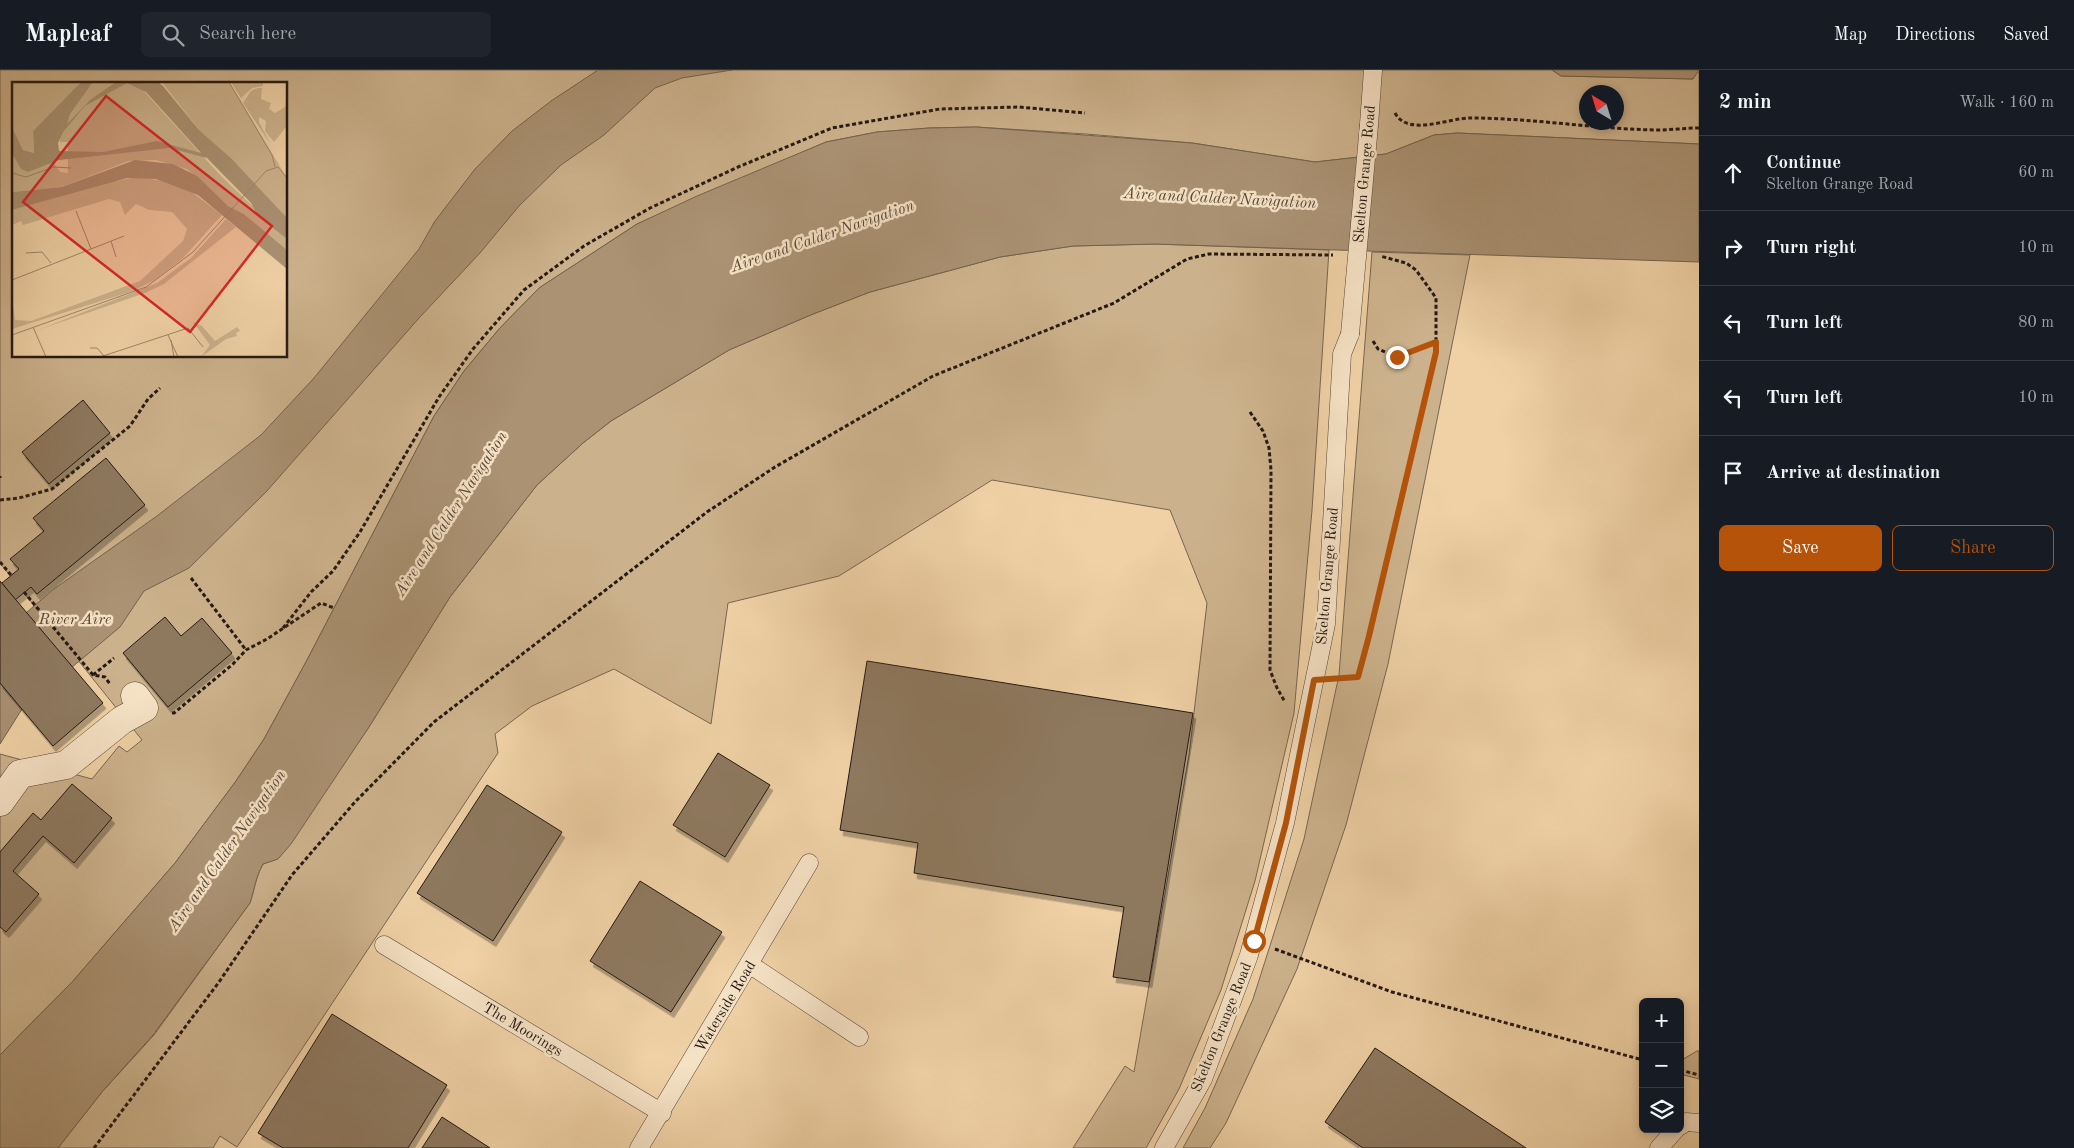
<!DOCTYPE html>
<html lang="en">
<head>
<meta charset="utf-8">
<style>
	:root { --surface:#171b24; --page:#20242c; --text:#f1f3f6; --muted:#9ea1a6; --line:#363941; --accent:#b45309 }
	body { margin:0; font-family:"Old Standard TT",serif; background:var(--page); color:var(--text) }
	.controls { position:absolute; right:15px; bottom:15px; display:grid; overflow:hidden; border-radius:8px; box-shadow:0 2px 8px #0003 }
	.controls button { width:45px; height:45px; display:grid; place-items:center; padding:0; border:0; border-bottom:1px solid var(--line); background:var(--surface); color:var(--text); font:25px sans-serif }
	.compass { position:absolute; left:1579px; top:15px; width:45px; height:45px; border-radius:50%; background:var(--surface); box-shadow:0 2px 8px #0003; rotate:322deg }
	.stop { position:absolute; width:15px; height:15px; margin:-11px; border:4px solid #b45309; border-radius:50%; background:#fff }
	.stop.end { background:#b45309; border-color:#fff; box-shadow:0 1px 5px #0008 }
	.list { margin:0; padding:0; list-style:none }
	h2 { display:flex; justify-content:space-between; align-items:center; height:65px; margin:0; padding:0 20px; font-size:21px }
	h2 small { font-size:16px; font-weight:400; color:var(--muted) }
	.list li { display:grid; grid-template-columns:32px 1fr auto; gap:15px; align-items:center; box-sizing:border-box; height:75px; padding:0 20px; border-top:1px solid var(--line) }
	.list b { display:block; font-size:19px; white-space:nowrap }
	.list p { margin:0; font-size:16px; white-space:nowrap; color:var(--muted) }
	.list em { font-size:16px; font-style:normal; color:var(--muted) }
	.actions { display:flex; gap:10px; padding:15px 20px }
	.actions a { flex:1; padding:11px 0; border:1px solid var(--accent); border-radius:8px; text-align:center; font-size:18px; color:var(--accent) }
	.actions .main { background:var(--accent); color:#fff }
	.icon { flex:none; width:28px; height:28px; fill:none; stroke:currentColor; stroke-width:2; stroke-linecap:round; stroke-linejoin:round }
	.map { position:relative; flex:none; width:1699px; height:1078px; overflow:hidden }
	header { display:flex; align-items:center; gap:30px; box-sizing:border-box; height:70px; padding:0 25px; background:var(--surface); border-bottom:1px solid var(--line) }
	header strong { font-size:24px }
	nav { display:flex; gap:28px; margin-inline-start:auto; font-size:18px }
	.search { width:350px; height:45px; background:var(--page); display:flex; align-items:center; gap:12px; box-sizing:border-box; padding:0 18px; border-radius:8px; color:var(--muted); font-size:19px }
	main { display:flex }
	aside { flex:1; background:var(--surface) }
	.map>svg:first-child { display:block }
</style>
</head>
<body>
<header>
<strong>Mapleaf</strong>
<div class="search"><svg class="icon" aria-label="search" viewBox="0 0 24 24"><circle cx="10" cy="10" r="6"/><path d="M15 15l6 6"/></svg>Search here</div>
<nav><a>Map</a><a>Directions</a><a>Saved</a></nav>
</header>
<main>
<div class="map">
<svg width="1699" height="1078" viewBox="0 0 1699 1078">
	<defs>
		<filter id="shadow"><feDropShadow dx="3" dy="5.5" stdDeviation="0" flood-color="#0004"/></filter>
	</defs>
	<rect width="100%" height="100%" fill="#efd1a5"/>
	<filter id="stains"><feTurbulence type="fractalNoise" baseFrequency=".004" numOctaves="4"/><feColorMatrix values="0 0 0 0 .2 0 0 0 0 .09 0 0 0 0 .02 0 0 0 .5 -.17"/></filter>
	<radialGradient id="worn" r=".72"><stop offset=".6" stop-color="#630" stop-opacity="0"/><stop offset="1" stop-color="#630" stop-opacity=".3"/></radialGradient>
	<g fill="#ccb28c" stroke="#786650" fill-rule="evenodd">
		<path d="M0,0h1552l9,6 132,3 4,-7h2v72l-242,-11 -23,2 -48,19 -71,8 -123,-19 -106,-9 -110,-7 -47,1 -52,4 -51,10 -189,82 -98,64 -40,41 -35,42 -30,45 -127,244 -43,79 -28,42 -61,82 -102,118 -73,74v-301l92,25 27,-33 8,6 15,-12 -142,-177zM14,14h272v272h-272zM1586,22h30v30h-30z"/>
		<path d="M1155,174l174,6 -17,260 -18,203 -39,168 -34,109 -42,99 -33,59h-73l52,-82 9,6 55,-317 18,-152 -37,-93 -178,-30 -153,96 -111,27 -17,121 -97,-55 -82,37 -37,28 3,19 -261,394 -17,-11 -7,12h-155l44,-56 52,-57 96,-132c5,-15 5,-24 13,-39l15,-5 91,-132 81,-130 87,-112 46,-42 28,-22 118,-71 84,-36 57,-22 130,-35 73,-11z"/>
		<polygon points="1372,182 1470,185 1388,594 1346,755 1297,899 1226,1053 1210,1078 1183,1078 1205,1038 1253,929 1304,769 1339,605"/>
		<polygon points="1697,981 1699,981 1699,1009 1680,1004 1680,991"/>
	</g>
	<g fill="#aa9273" stroke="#74624d">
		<polygon points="598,0 732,0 682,8 655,18 604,65 561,95 519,136 480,183 420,247 266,422 189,498 144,521 120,557 22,639 0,674 0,565 54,519 157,446 261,365 314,308 419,179 435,151 475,99 512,61 551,31"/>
		<polygon points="1552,0 1699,0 1693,9 1561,6"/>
		<path d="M976,57l216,16 123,19 71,-8 48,-19 23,-2 242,11v118l-544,-18 -82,2 -73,11 -130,35 -57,22 -84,36 -118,71 -28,22 -46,42 -87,112 -81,130 -78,117 -13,15 -15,5c-8,15 -8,24 -13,39l-97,132 -51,57 -44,56h-58v-93l73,-74 102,-118 61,-82 28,-42 43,-79 127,-244 30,-45 35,-42 40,-41 98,-64 60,-28 129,-54 51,-10 52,-4z"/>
	</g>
	<g fill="#8e795f" stroke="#241913" filter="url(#shadow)">
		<polygon points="83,330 110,363 49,414 22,382"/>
		<polygon points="106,388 145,435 37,524 31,517 15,530 2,513 19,499 10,489 44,461 33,448"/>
		<polygon points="0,511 103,633 53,676 0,613"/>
		<polygon points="165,547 181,566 202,548 232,583 168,637 123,583"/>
		<polygon points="867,591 1193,643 1149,912 1113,907 1124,837 914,803 918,773 840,760"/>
		<polygon points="718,683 770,715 725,787 673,755"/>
		<polygon points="72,714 112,748 74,793 43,766 13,801 39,824 6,862 0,857 0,782 33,743 41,750"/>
		<polygon points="487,715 562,762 493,871 417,823"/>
		<polygon points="640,811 722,862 671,942 590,891"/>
		<polygon points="332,944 447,1015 408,1078 283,1078 258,1063"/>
		<polygon points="1375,978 1526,1078 1363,1078 1325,1052"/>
		<polygon points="442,1047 490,1078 422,1078"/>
	</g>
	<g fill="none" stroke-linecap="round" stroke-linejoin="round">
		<g stroke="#574738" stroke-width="19">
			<g id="lane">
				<polyline points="1369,55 1373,0"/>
				<polyline points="384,875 662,1043"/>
				<polyline points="749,894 859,967"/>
				<polyline points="1680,1056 1686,1052 1699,1053"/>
				<polyline points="639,1078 809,793"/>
				<polyline points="1164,1078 1203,1009 1249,885 1285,753 1326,554 1342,284 1350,264"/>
				<polyline points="1659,1078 1676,1059"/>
			</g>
		</g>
		<g stroke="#574738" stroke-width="29">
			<polyline id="street" points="0,732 20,704 66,695 122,650 144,638 135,626"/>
		</g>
		<g stroke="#241913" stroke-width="3" stroke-dasharray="4 2.5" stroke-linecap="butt">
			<path d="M1395,43c13,24 53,5 75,5 62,0 124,11 187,12 14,0 28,-2 42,-2"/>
			<polyline points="1373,271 1378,279 1397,287 1436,272"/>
			<polyline points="1250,342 1263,361 1269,378 1271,400 1270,600 1277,618 1285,632"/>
			<polyline points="0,406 0,408"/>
			<polyline points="0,430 19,428 52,419 130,356 148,329 160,318"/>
			<polyline points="0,492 11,505"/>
			<polyline points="191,508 246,580"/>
			<polyline points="24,522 93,605 105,607 110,614"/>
			<polyline points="283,558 311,522 333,501 360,462 439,327 473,279 524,220 584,176 650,138 738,97 832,58 940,39 1019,37 1085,43"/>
			<polyline points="93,605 114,588"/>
			<polyline points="1339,609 1358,607 1369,566 1436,282 1436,228 1416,200 1406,193 1380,186"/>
			<polyline points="172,643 174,643 233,594 246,580 267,569 321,533 334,538"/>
			<polyline points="1275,879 1392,922 1643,990"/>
			<polyline points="1680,1000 1699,1005"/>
			<polyline points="94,1078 219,912 292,805 355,732 434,652 707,442 775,397 933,306 1114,233 1187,189 1209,184 1333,185"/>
		</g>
		<use href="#lane" stroke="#f5e1c4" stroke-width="18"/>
		<use href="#street" stroke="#f5e1c4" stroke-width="28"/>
		<g stroke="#574738" stroke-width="19" stroke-linecap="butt">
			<polyline id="lane-bridge" points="1350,264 1369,55"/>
		</g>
		<use href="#lane-bridge" stroke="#f5e1c4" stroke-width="18"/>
	</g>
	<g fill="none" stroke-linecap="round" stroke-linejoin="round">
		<polyline stroke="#b45309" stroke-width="6" points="1254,871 1286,753 1314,610 1358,607 1369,566 1436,282 1436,272 1397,287"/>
	</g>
	<g text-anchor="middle" stroke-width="5" stroke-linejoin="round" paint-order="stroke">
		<g font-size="15" fill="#241913" stroke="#f5e1c4">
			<text transform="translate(1364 104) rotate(-85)" y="5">Skelton Grange Road</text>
			<text transform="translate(1327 506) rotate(-85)" y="5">Skelton Grange Road</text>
			<text transform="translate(725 936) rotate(-59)" y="5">Waterside Road</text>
			<text transform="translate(1221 957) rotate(-68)" y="5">Skelton Grange Road</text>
			<text transform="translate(523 959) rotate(31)" y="5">The Moorings</text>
		</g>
		<g font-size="16" font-style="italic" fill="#5a4939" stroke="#f5e1c4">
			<text transform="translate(1220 127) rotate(3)" y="6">Aire and Calder Navigation</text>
			<text transform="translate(822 165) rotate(-19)" y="6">Aire and Calder Navigation</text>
			<text transform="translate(450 443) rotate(-57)" y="6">Aire and Calder Navigation</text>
			<text x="75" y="554">River Aire</text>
			<text transform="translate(226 780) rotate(-55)" y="6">Aire and Calder Navigation</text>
		</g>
	</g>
	<g transform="translate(12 12)">
		<rect width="275" height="275" fill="#efd1a5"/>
		<path d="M0,0h69l-48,49 1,22 -11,-3 -11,-23zM81,0h39l9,6 78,86 68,65v11l-43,-36 -16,-8 -41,-37 -31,-9 -28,1 -66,26 -50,5v-38l9,15 32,-7 7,10 8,1v-31h-8v-15zM150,0h67l58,96v41l-56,-61 -32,-28zM219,0h32v4l-11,2 -11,10zM246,6h4l-1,11 10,4 -2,6 6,4 10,-6 2,-7v26l-13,16 -9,-11 1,-10 -7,-4v5l12,23 -28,-42 8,-12zM127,95l28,5 23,9 32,24 -39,43 -28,22 -22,11 -121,38v-29l3,20 16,1 109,-40 43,-40 4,-12 -15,-17 -23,-2 -13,-6 -11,11 -5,-13 -11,-3 -86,26 -2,-4 -9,4v-15l97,-28zM214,137l10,8 -72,57 -19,9 -107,37 119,-47 34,-25zM181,240l9,4 13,15 22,-14 3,4 -4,2 1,3 -11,3 -25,18 9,-12z" fill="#ccb28c"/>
		<path d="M69,0h12l-23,32 -3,10 23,-24 26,-18h42l5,4 36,44 32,28 56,60v21l-29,-23 -7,-13 -44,-45 -38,-10 -110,12 -31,12 -7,-3 -9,-15v-27l11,23 11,3 -1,-22zM115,1l19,9 55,61 -44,-12 -54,11 -44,-1 -1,-8 5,-11 22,-26zM123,78l38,4 24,12 31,30 16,8 43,36v19l-89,-74 -42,-16 -29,-1 -115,32v-18l50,-5z" fill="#aa9273" fill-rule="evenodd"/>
		<path fill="none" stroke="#9e876b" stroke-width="1" d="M217,0l43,73 3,12M0,91l14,4 28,-10 17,1M64,129l15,38M99,159l5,16M14,171l16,-1 9,11M0,198l112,-44M21,245l13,30M0,253l134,-48 47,-35 73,-81 12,-4 9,11M156,253l10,22M159,258l3,17M78,266h7l7,8M88,275l88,-29 15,19"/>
		<path fill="#d62828" fill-opacity="0.15" stroke="#d62828" stroke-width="2.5" d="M94,14l166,130 -82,106 -167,-130z"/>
		<rect width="275" height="275" fill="none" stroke="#241913" stroke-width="2.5"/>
	</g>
	<rect width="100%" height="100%" filter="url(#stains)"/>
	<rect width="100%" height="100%" fill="url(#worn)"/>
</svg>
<div class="controls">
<button>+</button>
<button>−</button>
<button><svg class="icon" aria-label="layers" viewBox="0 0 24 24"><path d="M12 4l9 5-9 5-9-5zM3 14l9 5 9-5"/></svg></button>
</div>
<svg class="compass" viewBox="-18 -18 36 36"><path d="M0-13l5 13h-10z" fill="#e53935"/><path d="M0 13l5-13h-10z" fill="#9ea1a6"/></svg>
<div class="stop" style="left:1254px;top:871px"></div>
<div class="stop end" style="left:1397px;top:287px"></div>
</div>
<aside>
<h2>2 min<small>Walk · 160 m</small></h2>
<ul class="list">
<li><svg class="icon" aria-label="ahead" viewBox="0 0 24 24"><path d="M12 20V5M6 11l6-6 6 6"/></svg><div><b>Continue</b><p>Skelton Grange Road</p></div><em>60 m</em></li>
<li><svg class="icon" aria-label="right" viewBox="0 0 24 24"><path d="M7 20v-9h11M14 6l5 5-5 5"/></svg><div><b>Turn right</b></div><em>10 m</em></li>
<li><svg class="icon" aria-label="left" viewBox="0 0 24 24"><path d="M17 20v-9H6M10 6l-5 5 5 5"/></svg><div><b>Turn left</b></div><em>80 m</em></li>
<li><svg class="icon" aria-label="left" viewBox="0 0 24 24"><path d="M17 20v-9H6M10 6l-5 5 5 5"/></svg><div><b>Turn left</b></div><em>10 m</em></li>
<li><svg class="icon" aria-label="arrive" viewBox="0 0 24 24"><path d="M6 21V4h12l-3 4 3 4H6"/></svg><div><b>Arrive at destination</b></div></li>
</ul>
<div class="actions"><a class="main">Save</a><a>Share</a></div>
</aside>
</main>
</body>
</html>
